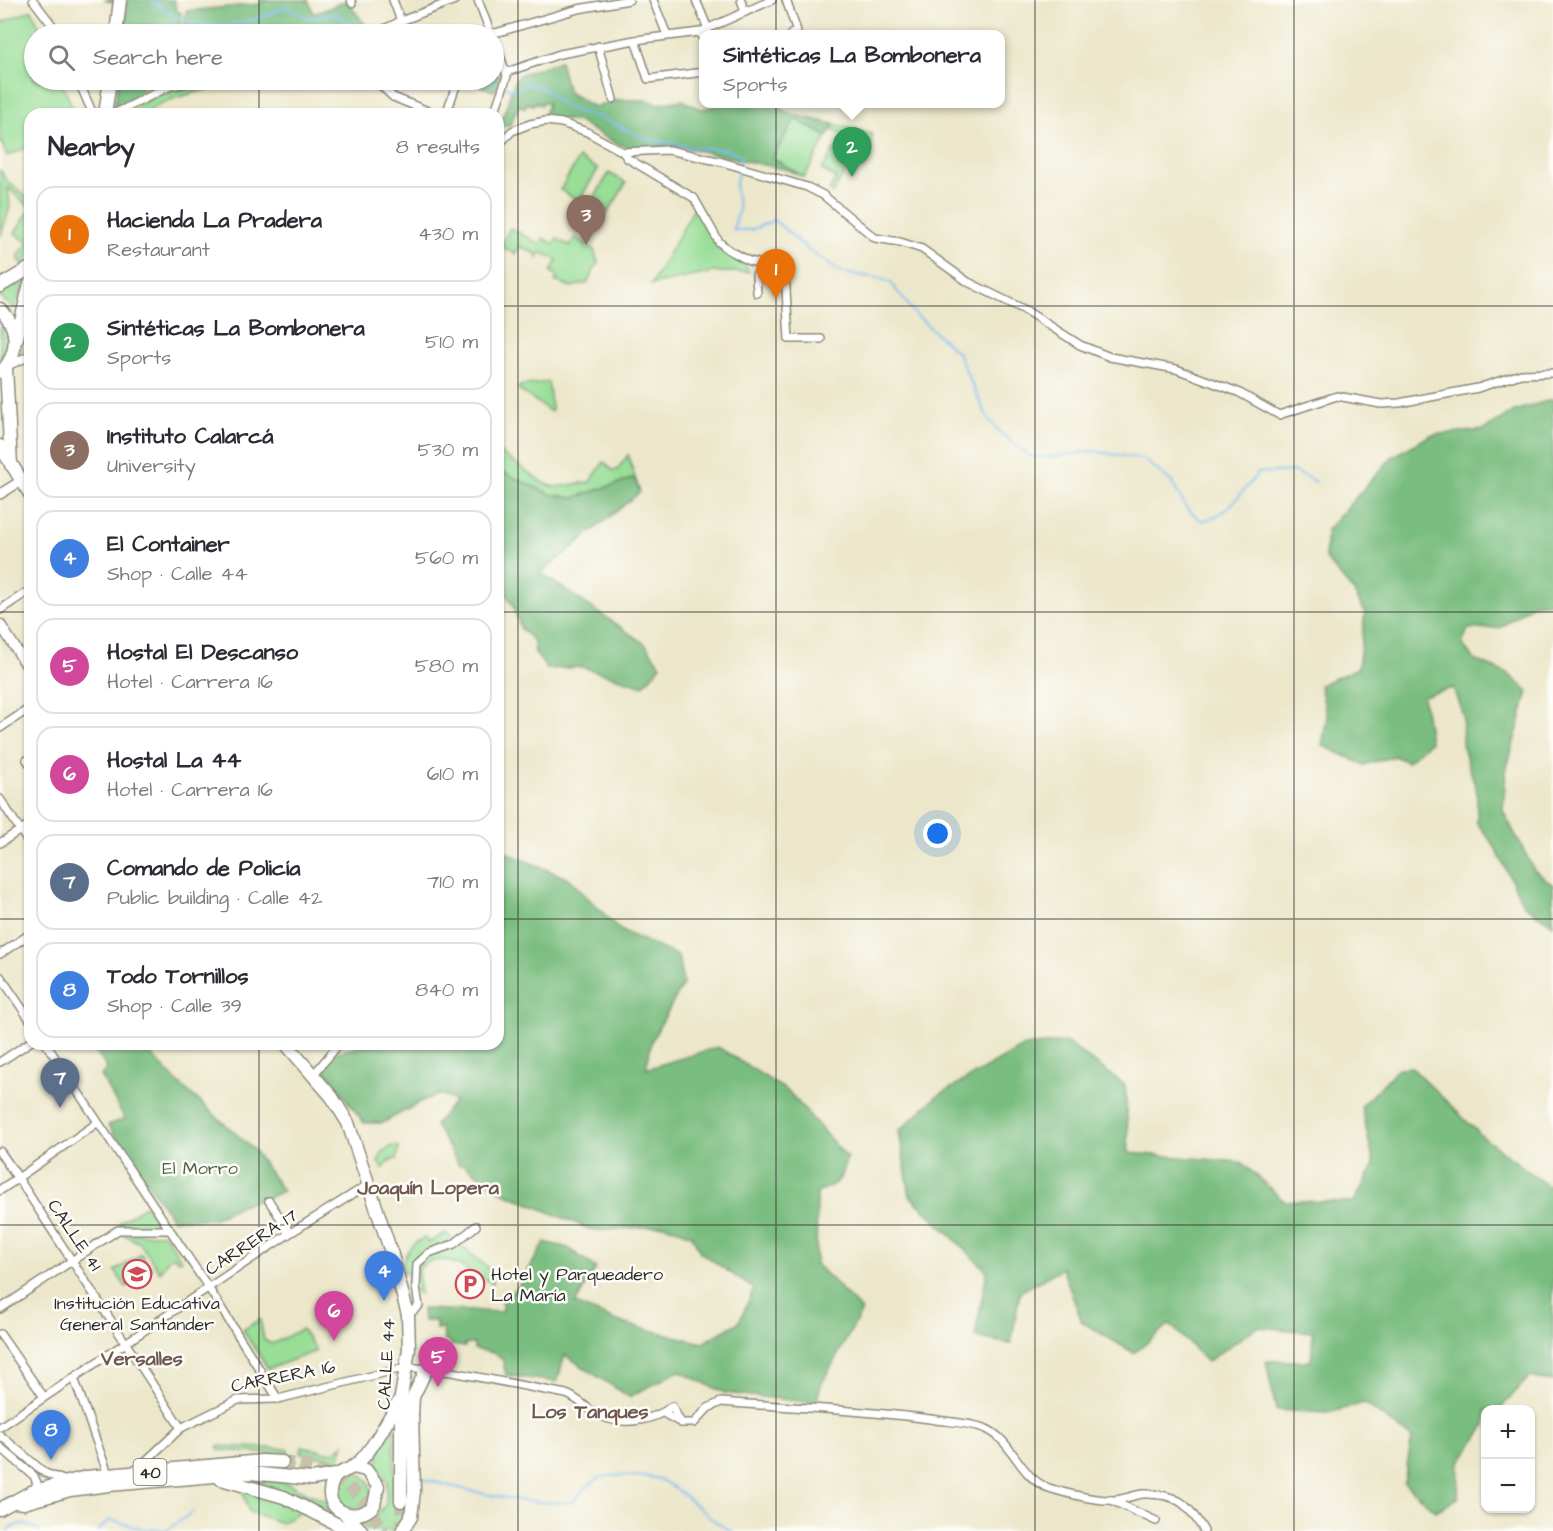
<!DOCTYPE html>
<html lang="en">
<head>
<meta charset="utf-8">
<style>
	:root { --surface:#fff; --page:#f7f7f7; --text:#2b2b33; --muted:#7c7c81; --line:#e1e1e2; --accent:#d1495b }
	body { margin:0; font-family:"Architects Daughter",sans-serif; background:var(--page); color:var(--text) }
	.controls { position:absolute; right:18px; bottom:18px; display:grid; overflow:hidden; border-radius:12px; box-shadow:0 2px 4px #0004 }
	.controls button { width:54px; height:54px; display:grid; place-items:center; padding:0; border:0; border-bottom:2px solid var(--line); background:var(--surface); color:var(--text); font:30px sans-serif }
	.you { position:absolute; left:938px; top:834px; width:21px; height:21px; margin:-15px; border:4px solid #fff; border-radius:50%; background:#1a73e8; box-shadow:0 0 0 9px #1a73e833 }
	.badge { display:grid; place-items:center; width:39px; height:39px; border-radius:50%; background:var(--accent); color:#fff; font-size:20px; font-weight:700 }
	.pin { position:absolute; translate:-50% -50px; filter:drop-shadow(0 2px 3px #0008) }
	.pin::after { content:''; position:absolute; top:32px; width:21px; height:18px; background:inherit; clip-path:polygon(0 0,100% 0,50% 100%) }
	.popup { position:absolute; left:699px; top:30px; width:306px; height:78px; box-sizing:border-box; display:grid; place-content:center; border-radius:12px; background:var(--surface); filter:drop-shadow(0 2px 4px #0005); font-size:20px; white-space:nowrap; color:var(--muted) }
	.popup b { font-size:22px; color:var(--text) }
	.popup::after { content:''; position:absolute; left:50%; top:100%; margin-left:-12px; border:12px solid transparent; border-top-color:var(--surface) }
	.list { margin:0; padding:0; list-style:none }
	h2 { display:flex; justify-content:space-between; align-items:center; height:78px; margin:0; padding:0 24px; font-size:26px }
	h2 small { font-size:20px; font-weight:400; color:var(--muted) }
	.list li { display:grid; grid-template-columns:39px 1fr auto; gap:18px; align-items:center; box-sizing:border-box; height:96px; margin:0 12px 12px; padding:0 12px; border:2px solid var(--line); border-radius:18px }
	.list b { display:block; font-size:22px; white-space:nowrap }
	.list p { margin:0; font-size:20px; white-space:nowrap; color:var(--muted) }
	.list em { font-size:20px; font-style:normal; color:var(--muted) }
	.icon { flex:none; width:33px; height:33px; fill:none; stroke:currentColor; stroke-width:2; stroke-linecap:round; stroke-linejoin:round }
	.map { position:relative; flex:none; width:1553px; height:1531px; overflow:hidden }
	.search { position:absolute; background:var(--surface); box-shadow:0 2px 4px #0004; left:24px; top:24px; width:480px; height:66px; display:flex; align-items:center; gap:15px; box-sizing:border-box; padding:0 21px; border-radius:33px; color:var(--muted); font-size:22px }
	.panel { position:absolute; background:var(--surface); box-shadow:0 2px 4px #0004; left:24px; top:108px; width:480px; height:942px; border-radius:18px }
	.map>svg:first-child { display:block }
</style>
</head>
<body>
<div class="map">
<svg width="1553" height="1531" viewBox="0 0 1553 1531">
	<rect width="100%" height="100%" fill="#fdfcf7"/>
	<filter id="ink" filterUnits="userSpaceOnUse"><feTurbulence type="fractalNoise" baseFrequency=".0167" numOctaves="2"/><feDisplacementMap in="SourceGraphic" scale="12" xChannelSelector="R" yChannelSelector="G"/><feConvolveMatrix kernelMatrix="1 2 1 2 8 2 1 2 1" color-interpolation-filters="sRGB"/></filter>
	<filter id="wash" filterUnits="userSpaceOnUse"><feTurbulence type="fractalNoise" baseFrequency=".008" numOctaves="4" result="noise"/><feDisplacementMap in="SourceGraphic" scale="24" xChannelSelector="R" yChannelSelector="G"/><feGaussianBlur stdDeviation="1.35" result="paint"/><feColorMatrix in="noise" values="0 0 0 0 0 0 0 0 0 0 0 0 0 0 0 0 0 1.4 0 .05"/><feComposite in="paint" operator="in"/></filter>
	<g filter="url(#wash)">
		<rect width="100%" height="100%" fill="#ece7ca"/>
		<g fill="#98de97" stroke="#628461" stroke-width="1.5">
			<polygon points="32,10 42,34 34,34 34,80 61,80 75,114 30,114 30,146 7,156 0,139 0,23"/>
			<path d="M222,80h17c-29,11 -63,14 -88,29l2,5h-21l6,-8 20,-11z"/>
			<polygon points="795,119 827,137 804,177 772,159"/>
			<polygon points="834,124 872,134 870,158 860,153 858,156 843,147 848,138 832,129"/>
			<polygon points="834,149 852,160 833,193 829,191 836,178 822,170"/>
			<polygon points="579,158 598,169 579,201 560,190"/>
			<polygon points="0,169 6,180 30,200 30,207 8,188 10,207 0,237"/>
			<polygon points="609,173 626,183 608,213 591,203"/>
			<polygon points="696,205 717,248 745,264 749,272 714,272 651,285"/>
			<polygon points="30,209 30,252 23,264 17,258 28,243 15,233"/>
			<polygon points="510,228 540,244 543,238 554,244 557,239 570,246 575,237 594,250 598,263 587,283 571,287 555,281 558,276 551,272 557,260 541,252 537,260 538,255 520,246 515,254 501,246"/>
			<polygon points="20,282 24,285 14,308 0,297 0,293"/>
			<polygon points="0,322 7,344 0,362"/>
			<polygon points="30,324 30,347 21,353 25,325"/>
			<polygon points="548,382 552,410 551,412 518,389 520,386"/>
			<polygon points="498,451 545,484 555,487 590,482 604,462 612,470 617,470 628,455 635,478 573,498 550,494 498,470"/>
			<polygon points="392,1146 399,1147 397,1159 389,1161 383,1169 378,1162 383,1151"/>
			<polygon points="146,1205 158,1222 155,1226 122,1227 119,1223"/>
			<path d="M445,1233l47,38 1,12c-28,-8 -37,-33 -71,-18l-4,6 2,23 -7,-4 -5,1 -2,-8 4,-1 -3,-10 -4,1c-2,-16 6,-30 22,-35l3,5z"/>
			<polygon points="123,1234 164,1234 182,1260 178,1260 174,1256 168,1259 160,1272 140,1243"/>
			<polygon points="141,1254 152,1269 126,1287 115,1271"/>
			<polygon points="260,1319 264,1340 272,1344 302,1329 316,1351 268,1369 243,1330"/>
			<polygon points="394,1425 395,1507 408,1506 397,1531 371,1531 358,1524 372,1520 386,1504 387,1482 377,1468 380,1450"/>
			<polygon points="344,1444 339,1460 301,1453 302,1447 333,1453"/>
			<polygon points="218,1446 288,1449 288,1455 219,1450"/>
			<circle cx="353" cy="1491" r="18"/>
			<polygon points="240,1478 283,1482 326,1501 334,1514 302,1499"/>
			<polygon points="241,1486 303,1509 282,1523 249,1512"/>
		</g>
		<g fill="#7abd80" stroke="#527456" stroke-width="1.5">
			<polygon points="104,0 174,0 177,12 181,12 180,25 173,34 124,34 127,5"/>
			<polygon points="261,0 308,0 314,14 346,1 370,30 363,34 341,34 338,25 311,24 268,34 179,34 184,26 186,11 261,4"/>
			<polygon points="560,61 568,92 594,107 616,100 647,100 658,104 682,100 701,109 726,104 781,104 780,107 790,114 834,124 827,137 795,119 772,158 804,177 787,170 692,149 667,146 631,148 617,144 577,121 543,117 548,104 543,102 541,105 535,102 533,105 527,103 525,108 519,105 510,125 500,126 515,80 519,75"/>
			<polygon points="494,71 499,76 497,89 493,91 474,84 476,80 494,80"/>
			<polygon points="119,80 147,80 139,95 120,108 114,106"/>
			<polygon points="152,80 178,80 168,81 146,92"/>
			<polygon points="380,80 400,80 394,93"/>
			<polygon points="405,80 439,80 433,90"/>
			<polygon points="1553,399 1553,602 1533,604 1500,628 1468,629 1462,644 1475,660 1508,674 1528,691 1506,771 1503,811 1534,870 1553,885 1553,925 1523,904 1495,847 1477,823 1477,792 1462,744 1463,715 1453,688 1423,696 1430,742 1407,762 1395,756 1364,765 1322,745 1327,717 1320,685 1358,668 1365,614 1354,592 1325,558 1327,530 1392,457 1431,435 1484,430 1512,412"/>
			<polygon points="498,470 550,494 573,498 635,478 640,492 541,573 645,644 661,666 643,686 582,667 547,669 535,653 534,641 521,629 513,606 498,578"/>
			<polygon points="498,849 569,879 620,930 678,956 683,984 652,1040 646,1069 718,1047 789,1092 847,1158 839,1181 817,1193 816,1264 862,1311 821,1385 816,1403 725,1393 679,1371 629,1397 565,1355 557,1382 506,1375 503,1360 493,1353 474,1349 474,1344 465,1344 465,1347 451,1345 450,1341 444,1340 443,1329 436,1329 436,1321 423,1321 422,1309 502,1312 502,1301 519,1286 545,1242 568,1248 596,1268 575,1304 625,1324 703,1343 739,1322 754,1289 700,1252 692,1235 665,1225 594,1231 502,1192 463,1164 459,1165 435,1125 455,1101 441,1094 424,1100 383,1123 364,1123 323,1068 337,1052 361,1047 363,1044 498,1044"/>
			<polygon points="1066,1042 1125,1085 1129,1153 1241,1162 1284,1201 1354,1202 1374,1164 1361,1106 1399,1068 1411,1067 1483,1137 1553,1190 1553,1381 1529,1377 1500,1409 1486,1410 1485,1426 1459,1463 1458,1498 1436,1511 1404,1483 1412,1438 1364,1403 1328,1413 1276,1410 1266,1361 1311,1361 1313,1332 1257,1327 1207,1362 1170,1324 1134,1353 1082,1322 1062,1268 1020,1292 1011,1344 975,1337 987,1271 910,1196 899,1131 937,1096 1024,1046"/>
			<polygon points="91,1044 145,1044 146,1049 172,1077 253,1149 283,1191 265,1199 243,1204 213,1219 172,1219 108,1125 125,1119 101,1076 107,1068"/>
		</g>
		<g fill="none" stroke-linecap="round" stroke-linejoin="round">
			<g stroke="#7cbbef" stroke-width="2">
				<path d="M152,0c39,37 90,28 134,7l23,11 24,-4 8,2 22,18"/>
				<path d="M492,80l21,10 15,-6 14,4 27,21 30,8 45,21 50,10 31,1 16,7 -6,32 4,21 -6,21h18l23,-10 37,32 31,21 37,5 12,5 24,31 43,39 29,64 11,14 20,16 14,10h22l38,-6 51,8 28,22 16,28 15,12c27,-7 38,-27 56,-48l35,-2 23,11"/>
				<path d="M418,1478c50,12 102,28 154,24 22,-24 28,-29 60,-26 7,1 16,0 23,2 28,9 49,41 77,53"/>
				<path d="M8,1531c10,-11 20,-7 32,0"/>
				<polyline points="98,1531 110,1520 143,1529 167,1530 193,1512"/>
			</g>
		</g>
	</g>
	<g filter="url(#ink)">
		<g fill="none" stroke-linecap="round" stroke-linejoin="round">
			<g stroke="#c5c1aa" stroke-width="12" stroke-dasharray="12 6" stroke-linecap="butt">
				<path d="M282,1462c45,3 82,28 101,69"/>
				<polyline points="401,1501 402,1531"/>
			</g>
			<g stroke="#8c897a" stroke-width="10">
				<g id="minor">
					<polyline points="33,0 59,34"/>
					<polyline points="351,0 352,3"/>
					<polyline points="393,0 401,21"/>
					<polyline points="478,0 491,34"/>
					<polyline points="653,0 667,35"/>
					<polyline points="696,0 708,29"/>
					<polyline points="741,0 745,12"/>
					<polyline points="786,0 797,31 791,34"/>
					<polyline points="700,32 704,43"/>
					<polyline points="374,34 401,21 455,0"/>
					<polyline points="492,34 578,9 629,0"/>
					<polyline points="494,39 507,76 494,114"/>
					<polyline points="635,40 648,79 704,72"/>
					<polyline points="598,46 613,99"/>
					<polyline points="507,72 560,54 635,40 700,32 772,0"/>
					<polyline points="78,80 93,114 95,114"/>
					<polyline points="375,80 393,97 435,114"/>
					<polyline points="114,114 170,86 205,80"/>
					<polyline points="446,114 458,80"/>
					<polyline points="498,145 512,131 530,124 546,121 562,123 587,132 623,152 669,150 722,162 807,187 823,195 875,238 900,242 922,249 968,282 1025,310 1080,345 1110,357 1176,369 1238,392 1279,415 1337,396 1381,404 1399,403 1478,388 1521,374 1553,373"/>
					<polyline points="623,152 627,158 694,198 719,242 729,250 749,261 781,268 785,274 789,339 821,339"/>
					<polyline points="757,293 756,275 785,274"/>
					<polyline points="0,610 30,590"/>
					<polyline points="0,728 30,708"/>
					<polyline points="27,760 30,764"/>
					<polyline points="0,799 30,845"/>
					<polyline points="0,843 30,824"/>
					<polyline points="0,954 30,934"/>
					<polyline points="0,976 30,1020"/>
					<polyline points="46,1044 208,1287 278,1399"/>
					<polyline points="0,1062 30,1042"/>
					<polyline points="314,1074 339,1044"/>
					<polyline points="97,1123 18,1178 181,1428"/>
					<polyline points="269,1201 287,1228 287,1235"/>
					<polyline points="0,1309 118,1230 168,1230"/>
					<polyline points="408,1315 419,1306 416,1287 417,1264 429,1253 454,1244 476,1226"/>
					<polyline points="0,1334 44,1397"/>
					<polyline points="74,1378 108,1474"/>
					<path d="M663,1413l18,10h13l14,-15 13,-6c69,6 140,7 209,17 17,3 37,3 54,9 29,11 35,50 65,60 15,5 48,13 63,12 11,0 21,-5 31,-6 35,-1 45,10 61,37"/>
					<polyline points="0,1427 287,1235 369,1184"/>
					<polyline points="0,1435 45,1473 66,1481"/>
					<polyline points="0,1447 34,1476 37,1483 34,1490"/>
					<path d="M134,1472l47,-44 57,-28 40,-1 129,-32 45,5 114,22c14,5 22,17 35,22 22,10 53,5 71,-10l9,17"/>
					<polyline points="1111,1500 1156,1521"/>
				</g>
			</g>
			<g stroke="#8c897a" stroke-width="11">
				<g id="tertiary">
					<polyline points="8,365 30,356"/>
					<polyline points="0,1152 18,1178 0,1190"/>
				</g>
			</g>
			<g stroke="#8c897a" stroke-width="12">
				<g id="secondary">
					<polyline points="0,494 21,481"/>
					<polyline points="0,624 30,671"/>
				</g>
			</g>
			<g stroke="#8c897a" stroke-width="15">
				<g id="trunk">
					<polyline points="116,34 120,0"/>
					<polyline points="105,114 110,80"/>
					<polyline points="0,286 30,268"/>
					<path d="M0,309c19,18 20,44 1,63"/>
					<polyline points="17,338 30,283"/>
					<polyline points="6,367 11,465"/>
					<polyline points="0,446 30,494"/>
					<polyline points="286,1044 332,1097 348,1123 392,1255 408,1315 409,1349 401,1397 401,1501"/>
					<polyline points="402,1398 412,1414 414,1491 411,1517 402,1531"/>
					<polyline points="412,1414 413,1397 427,1368"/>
					<path d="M352,1467l14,3 12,16 -4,19c-17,20 -53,6 -42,-22 4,-11 12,-11 21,-16 18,-12 36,-50 48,-69"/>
					<polyline points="221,1479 284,1497 350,1531"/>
					<polyline points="16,1502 24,1503 70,1490 109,1485 250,1473 312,1479 336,1475"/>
					<polyline points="0,1509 31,1492 86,1477 262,1461 282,1462"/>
					<polyline points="346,1515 362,1531"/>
				</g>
			</g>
			<use href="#minor" stroke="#fff" stroke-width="7"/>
			<use href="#tertiary" stroke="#fff" stroke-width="8"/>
			<use href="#secondary" stroke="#fff" stroke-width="9"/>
			<use href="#trunk" stroke="#fff" stroke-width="12"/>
		</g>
	</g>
	<path fill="none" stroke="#2b2b2b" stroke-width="1.5" stroke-opacity="0.55" d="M259,0v34M518,0v1531M776,0v1531M1035,0v1531M1294,0v1531M259,80v34M0,306h30M498,306h1055M0,612h30M498,612h1055M0,919h30M498,919h1055M259,1044v487M0,1225h1553"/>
	<defs>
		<g id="university-ring" transform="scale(1.5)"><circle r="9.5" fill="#fdfcf7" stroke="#d1495b" stroke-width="1.5"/><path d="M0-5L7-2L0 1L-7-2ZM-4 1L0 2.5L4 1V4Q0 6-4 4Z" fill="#d1495b"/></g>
		<g id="parking-ring" transform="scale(1.5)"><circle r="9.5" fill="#fdfcf7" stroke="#d1495b" stroke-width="1.5"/><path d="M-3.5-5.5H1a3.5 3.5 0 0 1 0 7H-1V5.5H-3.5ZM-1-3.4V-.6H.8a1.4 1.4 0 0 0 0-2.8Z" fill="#d1495b"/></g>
	</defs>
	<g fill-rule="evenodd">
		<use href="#university-ring" x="137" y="1274"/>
		<use href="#parking-ring" x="470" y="1284"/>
	</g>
	<g text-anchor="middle" stroke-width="5" stroke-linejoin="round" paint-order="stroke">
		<rect fill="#fdfcf7" stroke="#6a6a68" stroke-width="1.5" x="133.5" y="1459" width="33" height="26" rx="4.5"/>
		<g font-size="16" font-weight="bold" fill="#2b2b2b">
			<text x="150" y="1478">40</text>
		</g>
		<g font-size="18" fill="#4c614b" stroke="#fdfcf7">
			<text x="200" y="1174">El Morro</text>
		</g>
		<g font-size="18" fill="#2b2b2b" stroke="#fdfcf7">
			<text transform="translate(75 1235) rotate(56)" y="6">CALLE 41</text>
			<text transform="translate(251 1242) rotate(-33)" y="6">CARRERA 17</text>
			<text transform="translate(386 1364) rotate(-87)" y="6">CALLE 44</text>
			<text transform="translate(283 1376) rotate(-11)" y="6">CARRERA 16</text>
		</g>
		<g font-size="18" fill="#2b2b2b" stroke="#fdfcf7" text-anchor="start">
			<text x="491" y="1280">Hotel y Parqueadero<tspan x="491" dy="21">La María</tspan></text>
			<text x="137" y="1309" text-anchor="middle">Institución Educativa<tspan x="137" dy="21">General Santander</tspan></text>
		</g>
		<g font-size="20" font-weight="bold" fill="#6e574f" stroke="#fdfcf7">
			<text x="428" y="1194">Joaquín Lopera</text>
			<text x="142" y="1365">Versalles</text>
			<text x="590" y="1418">Los Tanques</text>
		</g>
	</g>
</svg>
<div class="controls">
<button>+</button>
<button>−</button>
</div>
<div class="you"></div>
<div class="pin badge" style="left:776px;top:299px;background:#e8710a">1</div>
<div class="pin badge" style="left:852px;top:177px;background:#2e9e5b">2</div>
<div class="popup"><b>Sintéticas La Bombonera</b>Sports</div>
<div class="pin badge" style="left:586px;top:245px;background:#8d6e63">3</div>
<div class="pin badge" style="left:384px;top:1301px;background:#3f7fe0">4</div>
<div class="pin badge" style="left:438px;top:1387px;background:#d1479c">5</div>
<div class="pin badge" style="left:334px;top:1341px;background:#d1479c">6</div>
<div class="pin badge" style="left:60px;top:1108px;background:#5c6f8a">7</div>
<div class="pin badge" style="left:51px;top:1460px;background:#3f7fe0">8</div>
<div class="search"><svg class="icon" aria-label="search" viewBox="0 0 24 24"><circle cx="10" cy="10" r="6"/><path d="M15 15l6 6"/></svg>Search here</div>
<section class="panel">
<h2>Nearby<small>8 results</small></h2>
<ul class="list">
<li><span class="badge" style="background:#e8710a">1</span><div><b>Hacienda La Pradera</b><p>Restaurant</p></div><em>430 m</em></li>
<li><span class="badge" style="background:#2e9e5b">2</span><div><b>Sintéticas La Bombonera</b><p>Sports</p></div><em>510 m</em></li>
<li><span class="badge" style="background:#8d6e63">3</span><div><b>Instituto Calarcá</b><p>University</p></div><em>530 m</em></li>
<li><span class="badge" style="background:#3f7fe0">4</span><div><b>El Container</b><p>Shop · Calle 44</p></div><em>560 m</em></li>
<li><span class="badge" style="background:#d1479c">5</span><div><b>Hostal El Descanso</b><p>Hotel · Carrera 16</p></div><em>580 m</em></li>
<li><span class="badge" style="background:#d1479c">6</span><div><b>Hostal La 44</b><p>Hotel · Carrera 16</p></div><em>610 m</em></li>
<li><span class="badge" style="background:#5c6f8a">7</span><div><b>Comando de Policía</b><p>Public building · Calle 42</p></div><em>710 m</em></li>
<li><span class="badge" style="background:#3f7fe0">8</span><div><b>Todo Tornillos</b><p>Shop · Calle 39</p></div><em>840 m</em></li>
</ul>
</section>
</div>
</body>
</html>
